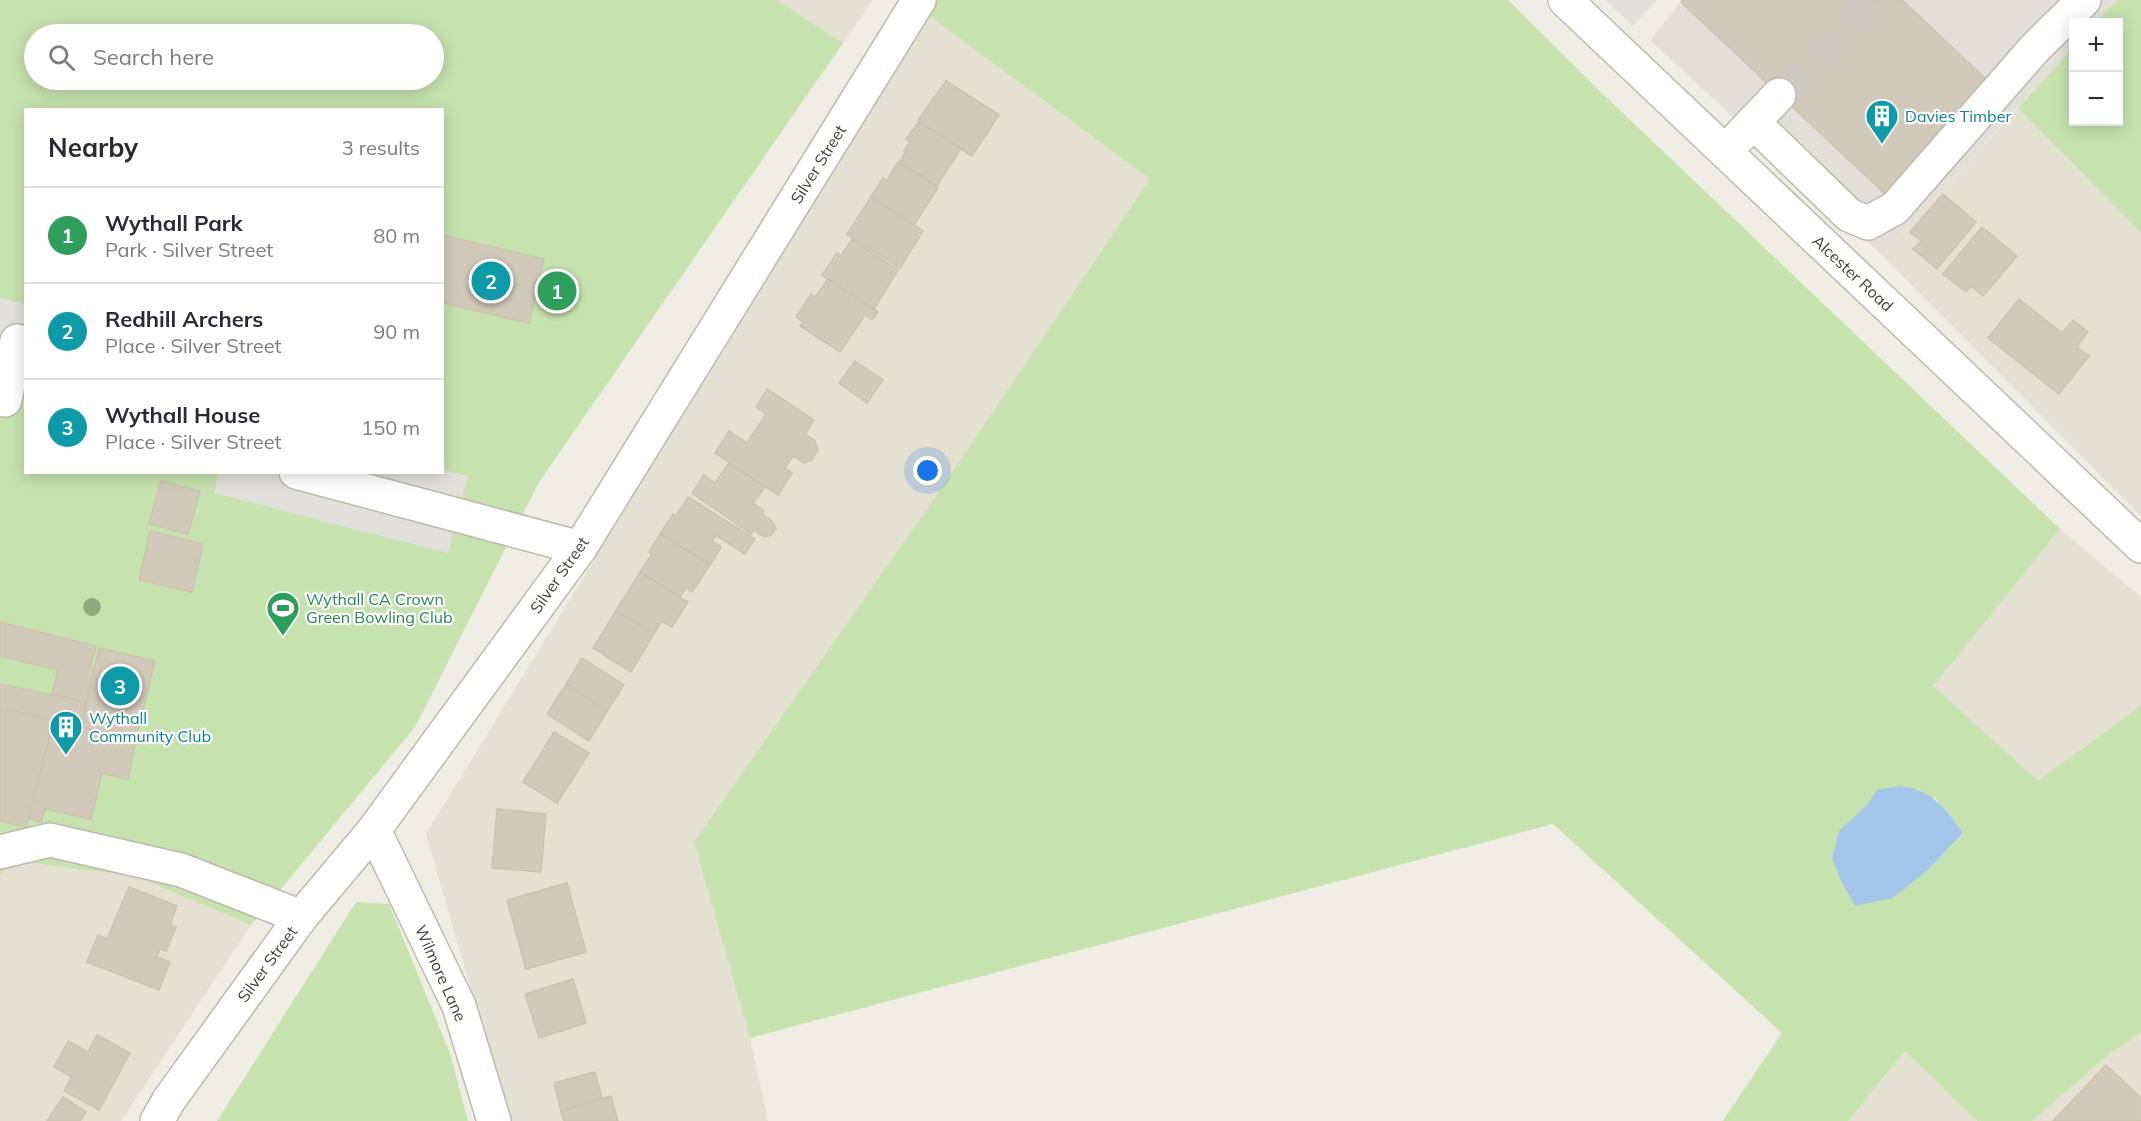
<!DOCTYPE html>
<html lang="en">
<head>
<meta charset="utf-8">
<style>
	:root { --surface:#fff; --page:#f7f7f7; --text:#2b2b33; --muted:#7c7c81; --line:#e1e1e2; --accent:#db2777 }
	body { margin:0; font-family:Mulish,sans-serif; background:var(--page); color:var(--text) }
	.controls { position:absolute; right:18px; top:18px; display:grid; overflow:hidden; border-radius:0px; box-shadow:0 3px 15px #0003 }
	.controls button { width:54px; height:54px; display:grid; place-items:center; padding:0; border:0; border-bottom:2px solid var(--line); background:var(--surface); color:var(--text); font:30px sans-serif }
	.you { position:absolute; left:928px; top:471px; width:21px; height:21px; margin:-15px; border:4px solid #fff; border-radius:50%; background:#1a73e8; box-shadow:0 0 0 9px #1a73e833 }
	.badge { display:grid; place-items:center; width:39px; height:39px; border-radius:50%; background:var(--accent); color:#fff; font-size:20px; font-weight:700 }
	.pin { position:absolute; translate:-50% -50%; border:3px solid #fff; box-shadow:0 2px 6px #0006 }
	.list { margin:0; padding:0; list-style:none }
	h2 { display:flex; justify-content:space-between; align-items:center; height:78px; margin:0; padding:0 24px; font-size:26px }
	h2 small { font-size:20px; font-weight:400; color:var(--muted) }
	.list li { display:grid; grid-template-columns:39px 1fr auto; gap:18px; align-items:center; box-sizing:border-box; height:96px; padding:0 24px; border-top:2px solid var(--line) }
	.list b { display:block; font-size:22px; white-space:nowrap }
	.list p { margin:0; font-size:20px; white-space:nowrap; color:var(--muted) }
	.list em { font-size:20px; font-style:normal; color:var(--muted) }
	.icon { flex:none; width:33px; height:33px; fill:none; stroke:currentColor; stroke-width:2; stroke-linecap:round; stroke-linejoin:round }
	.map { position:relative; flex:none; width:2141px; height:1121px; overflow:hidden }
	.search { position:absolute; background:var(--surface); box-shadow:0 3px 15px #0003; left:24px; top:24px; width:420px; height:66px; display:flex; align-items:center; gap:15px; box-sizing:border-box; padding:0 21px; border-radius:33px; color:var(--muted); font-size:22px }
	.panel { position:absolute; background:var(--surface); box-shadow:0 3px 15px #0003; left:24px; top:108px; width:420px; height:366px; border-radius:0px }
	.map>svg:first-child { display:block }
</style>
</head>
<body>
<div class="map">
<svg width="2141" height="1121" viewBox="0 0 2141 1121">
	<rect width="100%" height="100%" fill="#f0eee4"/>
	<g fill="#e4e0d2">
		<polygon points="777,0 872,0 843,43"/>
		<polygon points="928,15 1150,179 940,490 694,842 750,1038 768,1121 509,1121 426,834"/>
		<polygon points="2018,108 2141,233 2141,516 1882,255"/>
		<polygon points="2060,529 2141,597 2141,706 2038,782 1932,686"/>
		<polygon points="8,860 135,876 251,925 121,1121 0,1121 0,876"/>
		<polygon points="2141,1033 2141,1121 2032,1121 2108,1055"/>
		<polygon points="1905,1051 1977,1121 1848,1121"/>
	</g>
	<polygon fill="#e2dfd9" points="1682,0 2117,0 2096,22 2074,22 2073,47 1882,255 1650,40"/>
	<g fill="#c6e2af" fill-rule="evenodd">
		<path d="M0,0h777l66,43 -304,439 -124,245 -164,198 -116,-49 -127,-16 -8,16zM34,34h400v46h-400zM26,110h416v362h-416z"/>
		<path d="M938,0h570l97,96 455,433 -127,157 105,95 103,-75v327l-33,22 -76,66h-55l-72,-70 -57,70h-125l59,-88 -229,-209 -803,214 -56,-196 246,-352 210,-311 -222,-164zM1877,790l58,8 28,36 -34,35 -36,28 -38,9 -14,-25 -9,-23 7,-26 28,-27z"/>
		<polygon points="2117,0 2141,0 2141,233 2018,108 2073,47 2074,122 2118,122 2118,22 2096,22"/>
		<polygon points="356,902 389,904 450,1053 468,1121 217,1121"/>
	</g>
	<g fill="#e1e0dc">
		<polygon points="1605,0 1657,0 1633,26"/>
		<polygon points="0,298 25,304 25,407 0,399"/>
		<polygon points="443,470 468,476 448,553 214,493 219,473 442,472"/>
	</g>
	<path fill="#a3c6ea" d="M1899,786c34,4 45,21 64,47l-34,36 -36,29 -38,8 -14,-25 -9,-23 7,-27 28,-26 10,-15z"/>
	<g fill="#d1caba" stroke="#cbc2ae" stroke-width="1.5">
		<polygon points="1682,0 1902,0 1990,83 1885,194 1681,2"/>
		<polygon points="946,81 999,115 972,156 919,122 918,120"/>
		<polygon points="919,122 961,148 937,186 900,162 905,153 904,151 910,142 906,139"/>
		<polygon points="898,162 938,188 914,225 871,197 883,178 887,181"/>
		<polygon points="1943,194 1976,222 1937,269 1913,249 1921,241 1910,232"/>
		<polygon points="871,197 923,231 900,268 847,234"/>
		<polygon points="1982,227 2017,256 1983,296 1971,286 1966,292 1943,274"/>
		<polygon points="442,235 544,259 529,323 442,303"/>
		<polygon points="852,239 898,270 874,309 822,275 837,253 841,256"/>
		<polygon points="828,279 878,312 872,320 865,315 840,352 800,326 803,322 796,317 811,294 815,297"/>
		<polygon points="2019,299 2062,333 2073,320 2088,332 2077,347 2089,356 2059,394 1988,338"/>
		<polygon points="855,361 883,380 867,403 839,383"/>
		<polygon points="767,389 814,420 805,434 815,441 818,450 812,460 804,463 793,456 785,468 792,473 778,495 715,453 729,431 747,443 766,414 756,407"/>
		<polygon points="729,463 765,487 753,503 764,511 762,514 772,521 776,529 771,535 764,537 754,530 751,534 692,493 704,475 715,483"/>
		<polygon points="161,481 200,491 188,534 149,524"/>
		<polygon points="688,497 755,539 745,554 716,535 712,541 721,547 710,565 660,534 673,514 676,516"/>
		<polygon points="150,531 203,544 192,592 139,580"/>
		<polygon points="660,534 710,565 692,592 686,588 680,597 640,572 652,554 649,552"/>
		<polygon points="640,572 688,602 672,627 662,621 654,634 616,611"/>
		<polygon points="616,611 654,634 631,672 593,648"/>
		<polygon points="0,622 96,646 90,668 95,670 86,702 52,694 58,670 0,656"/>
		<polygon points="99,648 155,661 136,739 81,727"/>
		<polygon points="582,658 624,685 607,711 566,684"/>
		<polygon points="0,684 86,702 81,727 136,739 128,779 102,773 91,819 45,809 41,822 0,812"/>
		<polygon points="566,684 607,711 589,741 547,714"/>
		<polygon points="0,708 54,720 26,827 0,821"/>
		<polygon points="554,732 589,753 557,803 523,782"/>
		<polygon points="497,809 546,814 541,872 492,868"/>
		<polygon points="567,883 586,952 526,969 507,900"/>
		<polygon points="129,887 177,906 170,925 176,927 166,951 160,949 157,957 170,962 159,990 87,962 98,935 107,939"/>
		<polygon points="573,979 586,1023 539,1038 525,994"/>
		<polygon points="97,1035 130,1053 99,1110 64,1091 72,1077 54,1067 68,1041 88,1052"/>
		<polygon points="2106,1065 2141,1098 2141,1121 2053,1121"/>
		<polygon points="595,1072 602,1098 561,1111 554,1083"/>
		<polygon points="611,1096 618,1121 564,1121 561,1111"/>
		<polygon points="63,1097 86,1112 80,1121 47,1121"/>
	</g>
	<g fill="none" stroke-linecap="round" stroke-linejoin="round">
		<polyline stroke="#cdcbc1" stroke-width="33" stroke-dasharray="33 16" stroke-linecap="butt" points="1779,95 1873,0"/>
		<g stroke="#beb9aa" stroke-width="36">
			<g id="minor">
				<polyline points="1565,0 2141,546"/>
				<polyline points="1753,122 1849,215 1868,223 1895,208 2035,48 2084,0"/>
				<polyline points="1738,138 1779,95"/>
				<polyline points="5,400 17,341"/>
				<polyline points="296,472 580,548"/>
				<polyline points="374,830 459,1006 494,1121"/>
				<polyline points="0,852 50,840 181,870 301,917"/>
				<polyline points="157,1121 169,1100 301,917 374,830 580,548 919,0"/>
			</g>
		</g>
		<use href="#minor" stroke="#fff" stroke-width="33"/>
	</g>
	<circle fill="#8fa87f" cx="92" cy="607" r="9"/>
	<defs>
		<g id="building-pin" transform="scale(1.725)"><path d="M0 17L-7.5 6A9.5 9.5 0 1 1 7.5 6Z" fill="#0f9aa8" stroke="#fff"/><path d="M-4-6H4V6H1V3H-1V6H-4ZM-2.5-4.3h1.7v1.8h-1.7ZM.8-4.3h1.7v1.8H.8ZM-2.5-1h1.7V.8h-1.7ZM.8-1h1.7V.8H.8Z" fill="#fff"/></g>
		<g id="stadium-pin" transform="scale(1.725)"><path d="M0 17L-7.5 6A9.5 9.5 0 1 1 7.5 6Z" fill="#2e9e5b" stroke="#fff"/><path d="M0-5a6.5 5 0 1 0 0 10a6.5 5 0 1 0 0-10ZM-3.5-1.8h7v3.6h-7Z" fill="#fff"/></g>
	</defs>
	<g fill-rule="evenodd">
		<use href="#building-pin" x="1882" y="116"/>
		<use href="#stadium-pin" x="283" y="608"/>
		<use href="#building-pin" x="66" y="727"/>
	</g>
	<g text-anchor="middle" stroke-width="4.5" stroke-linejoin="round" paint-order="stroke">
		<g font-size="16" fill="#0d838f" stroke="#fff" text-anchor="start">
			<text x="1905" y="122">Davies Timber</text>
			<text x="89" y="724">Wythall<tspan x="89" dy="18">Community Club</tspan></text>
		</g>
		<g font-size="16" fill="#423e34" stroke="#fff">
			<text transform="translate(818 164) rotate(-58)" y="6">Silver Street</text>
			<text transform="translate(1853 273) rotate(43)" y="6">Alcester Road</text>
			<text transform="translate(559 575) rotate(-55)" y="6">Silver Street</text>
			<text transform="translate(267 964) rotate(-54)" y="6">Silver Street</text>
			<text transform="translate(441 973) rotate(66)" y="6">Wilmore Lane</text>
		</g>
		<g font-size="16" fill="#27864d" stroke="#fff" text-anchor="start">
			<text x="306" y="605">Wythall CA Crown<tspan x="306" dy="18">Green Bowling Club</tspan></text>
		</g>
	</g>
</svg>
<div class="controls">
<button>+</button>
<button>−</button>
</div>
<div class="you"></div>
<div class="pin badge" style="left:557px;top:291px;background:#2e9e5b">1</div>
<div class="pin badge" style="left:491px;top:281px;background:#0f9aa8">2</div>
<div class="pin badge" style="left:120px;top:686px;background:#0f9aa8">3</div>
<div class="search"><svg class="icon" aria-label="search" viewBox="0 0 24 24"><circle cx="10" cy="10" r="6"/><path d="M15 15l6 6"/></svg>Search here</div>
<section class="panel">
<h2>Nearby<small>3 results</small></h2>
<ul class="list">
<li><span class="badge" style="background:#2e9e5b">1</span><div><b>Wythall Park</b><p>Park · Silver Street</p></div><em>80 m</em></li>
<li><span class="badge" style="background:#0f9aa8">2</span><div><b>Redhill Archers</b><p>Place · Silver Street</p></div><em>90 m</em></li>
<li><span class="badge" style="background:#0f9aa8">3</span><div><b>Wythall House</b><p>Place · Silver Street</p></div><em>150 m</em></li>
</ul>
</section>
</div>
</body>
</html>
